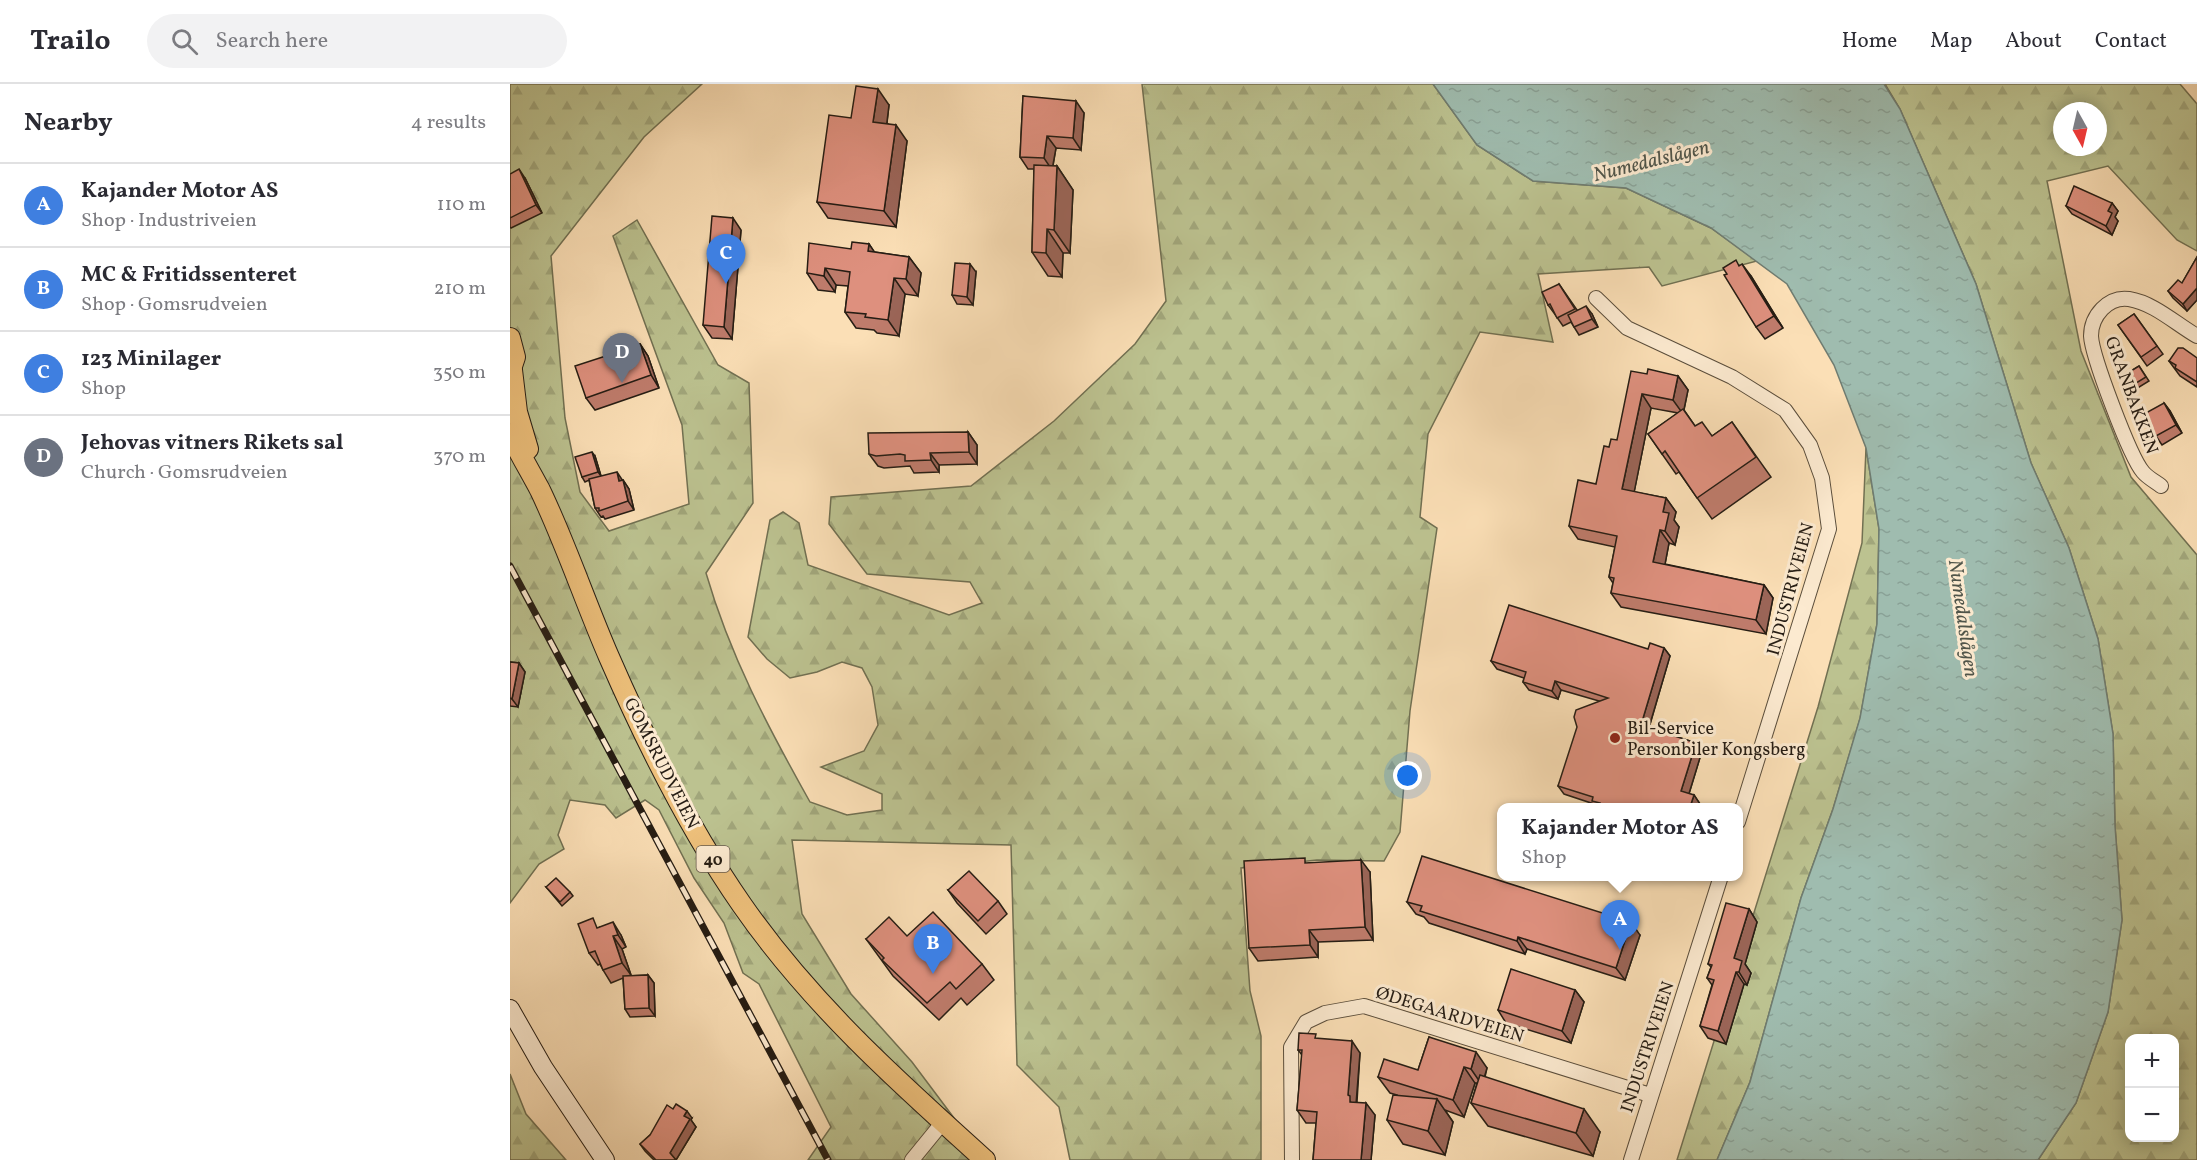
<!DOCTYPE html>
<html lang="en">
<head>
<meta charset="utf-8">
<style>
	:root { --surface:#fff; --page:#f2f2f3; --text:#2b2b33; --muted:#7c7c81; --line:#e1e1e2; --accent:#8f2418 }
	body { margin:0; font-family:Vollkorn,serif; background:var(--page); color:var(--text) }
	.controls { position:absolute; right:18px; bottom:18px; display:grid; overflow:hidden; border-radius:12px; box-shadow:0 3px 15px #0003 }
	.controls button { width:54px; height:54px; display:grid; place-items:center; padding:0; border:0; border-bottom:2px solid var(--line); background:var(--surface); color:var(--text); font:30px sans-serif }
	.compass { position:absolute; left:1543px; top:18px; width:54px; height:54px; border-radius:50%; background:var(--surface); box-shadow:0 3px 15px #0003; rotate:172deg }
	.you { position:absolute; left:898px; top:692px; width:21px; height:21px; margin:-15px; border:4px solid #fff; border-radius:50%; background:#1a73e8; box-shadow:0 0 0 9px #1a73e833 }
	.badge { display:grid; place-items:center; width:39px; height:39px; border-radius:50%; background:var(--accent); color:#fff; font-size:20px; font-weight:700 }
	.pin { position:absolute; translate:-50% -50px; filter:drop-shadow(0 2px 3px #0008) }
	.pin::after { content:''; position:absolute; top:32px; width:21px; height:18px; background:inherit; clip-path:polygon(0 0,100% 0,50% 100%) }
	.popup { position:absolute; left:987px; top:719px; width:246px; height:78px; box-sizing:border-box; display:grid; place-content:center; border-radius:12px; background:var(--surface); filter:drop-shadow(0 2px 4px #0005); font-size:20px; white-space:nowrap; color:var(--muted) }
	.popup b { font-size:22px; color:var(--text) }
	.popup::after { content:''; position:absolute; left:50%; top:100%; margin-left:-12px; border:12px solid transparent; border-top-color:var(--surface) }
	.list { margin:0; padding:0; list-style:none }
	h2 { display:flex; justify-content:space-between; align-items:center; height:78px; margin:0; padding:0 24px; font-size:26px }
	h2 small { font-size:20px; font-weight:400; color:var(--muted) }
	.list li { display:grid; grid-template-columns:39px 1fr auto; gap:18px; align-items:center; box-sizing:border-box; height:84px; padding:0 24px; border-top:2px solid var(--line) }
	.list b { display:block; font-size:22px; white-space:nowrap }
	.list p { margin:0; font-size:20px; white-space:nowrap; color:var(--muted) }
	.list em { font-size:20px; font-style:normal; color:var(--muted) }
	.icon { flex:none; width:33px; height:33px; fill:none; stroke:currentColor; stroke-width:2; stroke-linecap:round; stroke-linejoin:round }
	.map { position:relative; flex:none; width:1687px; height:1076px; overflow:hidden }
	header { display:flex; align-items:center; gap:36px; box-sizing:border-box; height:84px; padding:0 30px; background:var(--surface); border-bottom:2px solid var(--line) }
	header strong { font-size:28px }
	nav { display:flex; gap:33px; margin-inline-start:auto; font-size:21px }
	.search { width:420px; height:54px; background:var(--page); display:flex; align-items:center; gap:15px; box-sizing:border-box; padding:0 21px; border-radius:33px; color:var(--muted); font-size:22px }
	main { display:flex }
	aside { flex:1; background:var(--surface) }
	.map>svg:first-child { display:block }
</style>
</head>
<body>
<header>
<strong>Trailo</strong>
<div class="search"><svg class="icon" aria-label="search" viewBox="0 0 24 24"><circle cx="10" cy="10" r="6"/><path d="M15 15l6 6"/></svg>Search here</div>
<nav><a>Home</a><a>Map</a><a>About</a><a>Contact</a></nav>
</header>
<main>
<aside>
<h2>Nearby<small>4 results</small></h2>
<ul class="list">
<li><span class="badge" style="background:#3f7fe0">A</span><div><b>Kajander Motor AS</b><p>Shop · Industriveien</p></div><em>110 m</em></li>
<li><span class="badge" style="background:#3f7fe0">B</span><div><b>MC &amp; Fritidssenteret</b><p>Shop · Gomsrudveien</p></div><em>210 m</em></li>
<li><span class="badge" style="background:#3f7fe0">C</span><div><b>123 Minilager</b><p>Shop</p></div><em>350 m</em></li>
<li><span class="badge" style="background:#6b7280">D</span><div><b>Jehovas vitners Rikets sal</b><p>Church · Gomsrudveien</p></div><em>370 m</em></li>
</ul>
</aside>
<div class="map">
<svg width="1687" height="1076" viewBox="0 0 1687 1076">
	<defs>
		<pattern id="forest-firs" width="22" height="20" patternUnits="userSpaceOnUse" patternTransform="scale(1.5)"><rect width="22" height="20" fill="#bcc290"/><path d="M5 1l3.5 6h-7zM16 11l3.5 6h-7z" fill="#a1a67b"/></pattern>
		<pattern id="water-ripples" width="26" height="14" patternUnits="userSpaceOnUse" patternTransform="scale(1.5)"><rect width="26" height="14" fill="#9fbcaf"/><path d="M2 4q2-2 4 0t4 0M15 11q2-2 4 0t4 0" fill="none" stroke="#89a196"/></pattern>
	</defs>
	<rect width="100%" height="100%" fill="#fbdfb6"/>
	<filter id="stains"><feTurbulence type="fractalNoise" baseFrequency=".00333" numOctaves="4"/><feColorMatrix values="0 0 0 0 .2 0 0 0 0 .09 0 0 0 0 .02 0 0 0 .5 -.17"/></filter>
	<radialGradient id="worn" r=".72"><stop offset=".6" stop-color="#630" stop-opacity="0"/><stop offset="1" stop-color="#630" stop-opacity=".3"/></radialGradient>
	<g fill="url(#forest-firs)" stroke="#717052" stroke-width="1.5" fill-rule="evenodd">
		<path d="M0,0h192l-58,53 -93,119 14,162 15,74 29,39 80,-27 -7,-79 -69,-189 24,-16 81,145 31,18 4,120 -47,70c24,83 62,154 104,229l37,13 35,-5v-16l-61,-27 43,-16 14,-26 -6,-38 -10,-19 -20,-6 -25,10 -27,6 -23,-19 -19,-22 22,-117 13,-8 16,11 9,42 141,50 33,-12 -12,-21 -103,-8 -38,-50 2,-27 140,-11 83,-65 81,-77 31,-43 -24,-217h291l44,61 56,36 93,7 85,40 46,33 -95,25 -13,-19 -111,7 15,68 -73,-10 -52,102 -8,83 17,11 -27,183 -10,121 -16,29 -67,-1 -76,8 9,123 11,45v124h-191l-11,-53 -42,-42 -6,-220 -219,-5 10,74 49,80 61,68 57,76 10,22h-171l23,-33 -72,-143 -16,-11 -19,-50 -30,-45 -35,-68 -14,-10 -29,18 -11,-13 -35,-5 -12,35 6,14 -25,15 -29,39z"/>
		<path d="M1375,0h295l17,20v147l-20,-11 -69,-74 -61,15 34,170 50,126 66,78v605h-159l38,-57 32,-91 14,-92 -7,-94 -2,-92 -15,-95 -29,-91 -38,-85 -55,-179 -76,-175zM1552,27h36v36h-36zM1620,954h44v100h-44z"/>
		<polygon points="1356,364 1369,445 1367,540 1350,635 1323,725 1291,814 1240,998 1207,1076 1167,1076 1308,623 1352,459"/>
		<polygon points="0,990 16,1030 56,1076 0,1076"/>
	</g>
	<polygon fill="url(#water-ripples)" stroke="#6f7c71" stroke-width="1.5" points="923,0 1374,0 1390,25 1466,200 1521,379 1559,464 1588,555 1603,650 1605,742 1612,836 1598,928 1566,1019 1528,1076 1207,1076 1240,998 1291,814 1323,725 1350,634 1367,540 1369,445 1356,364 1324,281 1277,200 1201,144 1116,104 1023,97 967,61"/>
	<g fill="none" stroke-linecap="round" stroke-linejoin="round">
		<g stroke="#5b4e3c" stroke-width="16">
			<g id="street">
				<polyline points="1086,214 1117,244 1222,293 1275,326 1300,361 1312,394 1319,445 1228,738"/>
				<path d="M1651,402c-5,-4 -13,-8 -18,-14 -13,-15 -51,-116 -52,-136 0,-20 17,-40 38,-37 25,4 47,25 68,37"/>
				<polyline points="402,1076 433,1038"/>
				<polyline points="782,1076 781,963 796,938 815,929 854,922 1140,1011"/>
				<polyline points="1121,1076 1211,792"/>
			</g>
		</g>
		<g stroke="#261d14" stroke-width="20">
			<polyline id="secondary" points="0,925 33,983 95,1076"/>
		</g>
		<g stroke="#261d14" stroke-width="22">
			<g id="primary">
				<polyline points="0,254 5,273 0,288"/>
				<polyline points="2,286 7,328 18,365"/>
				<path d="M0,350c9,19 20,37 30,56 26,54 45,112 69,167 37,85 80,172 133,248 68,98 155,176 243,255"/>
			</g>
		</g>
		<use href="#street" stroke="#fcead0" stroke-width="14"/>
		<use href="#secondary" stroke="#fcead0" stroke-width="18"/>
		<use href="#primary" stroke="#eec07b" stroke-width="20"/>
		<g stroke="#261d14" stroke-width="7">
			<polyline id="rail" points="0,482 318,1076"/>
		</g>
		<use href="#rail" stroke="#fcead0" stroke-width="4.5" stroke-dasharray="14" stroke-linecap="butt"/>
	</g>
	<g fill="#bf7c6c" stroke="#261d14" stroke-width="1.5">
		<polygon points="513,12 574,29 571,66 546,64 543,82 547,82 563,106 560,169 553,169 552,193 538,192 522,168 524,85 518,85 510,73"/>
		<polygon points="379,21 377,39 397,57 386,143 318,134 307,118 341,34"/>
		<polygon points="0,90 15,94 32,129 1,144 0,143"/>
		<polygon points="1602,119 1608,127 1605,133 1608,137 1602,151 1562,130 1556,122"/>
		<polygon points="231,146 222,255 202,254 193,241"/>
		<polygon points="359,160 364,168 399,173 411,189 408,212 395,210 389,252 367,249 364,246 346,244 335,228 338,202 326,201 325,208 308,206 297,189 341,165"/>
		<polygon points="1687,173 1687,216 1677,227 1663,214 1658,207 1672,199"/>
		<polygon points="1230,182 1241,192 1273,244 1255,255 1246,243"/>
		<polygon points="466,188 463,221 447,220 442,211"/>
		<polygon points="1049,200 1067,226 1082,230 1088,243 1069,251 1061,238 1053,242 1044,229 1038,221"/>
		<polygon points="1624,230 1653,270 1637,282 1608,241"/>
		<polygon points="114,254 120,263 130,260 138,272 149,304 85,326 76,314 102,270"/>
		<polygon points="1687,274 1687,303 1670,292 1659,277"/>
		<polygon points="1629,282 1639,297 1626,305 1616,290"/>
		<polygon points="1137,290 1168,292 1178,306 1174,326 1185,342 1202,352 1222,338 1261,393 1202,435 1169,388 1166,390 1138,350 1168,329 1141,324 1124,408 1156,414 1166,428 1164,436 1169,443 1165,461 1159,459 1155,480 1254,501 1263,514 1256,550 1111,523 1101,509 1103,499 1099,493 1105,463 1068,455 1059,442 1086,400 1099,363 1107,356"/>
		<polygon points="1654,319 1660,327 1672,349 1652,361 1646,352"/>
		<polygon points="458,348 467,361 467,380 429,381 429,388 404,389 400,382 374,384 368,382 359,370"/>
		<polygon points="85,372 91,392 113,396 119,405 124,426 95,435 93,432 91,433 85,424 79,396 75,398 72,393"/>
		<polygon points="1154,564 1160,572 1139,644 1186,659 1192,667 1179,710 1184,711 1190,720 1188,723 1087,723 1084,720 1054,710 1048,702 1089,617 1051,606 1048,615 1019,606 1013,598 1014,594 987,585 981,577"/>
		<polygon points="0,578 9,579 15,588 8,623 0,622"/>
		<polygon points="799,779 860,788 863,856 808,858 808,873 748,877 739,864"/>
		<polygon points="36,803 60,808 63,812 52,822"/>
		<polygon points="438,806 488,817 497,830 476,850 447,819"/>
		<polygon points="897,818 1130,851 1115,896 1017,865 1015,870 919,839 914,833 906,830"/>
		<polygon points="1239,825 1247,838 1235,880 1241,889 1237,901 1234,900 1216,960 1198,954 1190,942 1202,901 1197,894 1201,883 1198,880"/>
		<polygon points="90,843 111,851 116,863 112,865 121,891 118,892 138,891 144,899 145,932 120,933 115,925 113,894 101,899 93,886 90,880 88,881 79,869"/>
		<polygon points="397,852 472,880 484,896 457,921 451,914 429,936 383,892 356,855"/>
		<polygon points="1065,906 1074,918 1061,959 996,939 988,926"/>
		<polygon points="919,953 977,984 975,993 1090,1048 1083,1072 978,1042 961,1019 967,999 965,999 954,1033 935,1026 943,1038 935,1071 893,1060 877,1036 887,1011 880,1009 868,993 908,986"/>
		<polygon points="809,955 850,969 847,1018 865,1031 861,1076 803,1076 806,1039 796,1039 787,1026 792,971 788,966"/>
		<polygon points="182,1034 181,1036 186,1043 166,1076 144,1076 135,1067 130,1060 140,1051"/>
	</g>
	<g fill="#9b6558" stroke="#261d14" stroke-width="1.5">
		<polygon points="368,5 379,21 375,54 363,38"/>
		<polygon points="566,17 574,29 571,66 563,54"/>
		<polygon points="386,41 397,57 386,143 374,127"/>
		<polygon points="537,52 546,64 542,86 534,74"/>
		<polygon points="547,82 563,106 560,169 544,146"/>
		<polygon points="9,85 15,94 32,129 26,121"/>
		<polygon points="1602,119 1608,127 1605,133 1608,137 1602,151 1596,142 1598,127"/>
		<polygon points="223,134 231,146 222,255 214,243"/>
		<polygon points="537,145 553,169 552,193 536,169"/>
		<polygon points="359,160 370,176 358,167"/>
		<polygon points="399,173 411,189 408,212 396,195"/>
		<polygon points="460,180 466,188 463,221 457,213"/>
		<polygon points="1232,180 1241,192 1273,244 1264,232"/>
		<polygon points="315,184 326,201 325,208 314,192"/>
		<polygon points="384,194 395,210 389,252 378,236"/>
		<polygon points="1687,204 1687,216 1677,227 1673,220"/>
		<polygon points="1076,222 1082,230 1088,243 1082,235"/>
		<polygon points="130,260 138,272 149,304 141,291"/>
		<polygon points="1168,292 1178,306 1173,330 1163,316"/>
		<polygon points="1132,310 1141,324 1122,419 1112,405"/>
		<polygon points="1654,319 1660,327 1672,349 1666,341"/>
		<polygon points="458,348 467,361 467,380 459,368"/>
		<polygon points="82,368 85,372 91,392 88,388"/>
		<polygon points="420,369 429,381 429,388 421,376"/>
		<polygon points="107,388 113,397 109,397"/>
		<polygon points="113,396 119,405 124,426 118,417"/>
		<polygon points="1156,414 1166,428 1164,436 1169,443 1165,461 1155,447 1153,428"/>
		<polygon points="1150,446 1159,459 1153,491 1143,478"/>
		<polygon points="1254,501 1263,514 1256,550 1246,536"/>
		<polygon points="1154,564 1160,572 1137,650 1131,641"/>
		<polygon points="9,579 15,588 8,623 2,615"/>
		<polygon points="1045,597 1051,606 1048,615 1042,607"/>
		<polygon points="1186,659 1192,667 1177,716 1171,707"/>
		<polygon points="1184,711 1190,720 1188,723 1180,723"/>
		<polygon points="851,776 860,788 863,856 855,843"/>
		<polygon points="1239,825 1247,838 1235,880 1241,889 1237,901 1229,888 1224,874"/>
		<polygon points="103,838 111,851 116,863 108,851"/>
		<polygon points="1121,838 1130,851 1115,896 1106,884"/>
		<polygon points="799,846 808,858 808,873 800,861"/>
		<polygon points="103,852 112,865 121,891 112,879"/>
		<polygon points="1008,853 1017,865 1015,870 1007,857"/>
		<polygon points="1226,888 1234,900 1216,960 1208,947"/>
		<polygon points="138,891 144,899 145,932 139,924"/>
		<polygon points="1065,906 1074,918 1061,959 1052,947"/>
		<polygon points="842,957 850,969 846,1020 840,1018 838,1011"/>
		<polygon points="966,968 977,984 972,1001 961,985"/>
		<polygon points="954,983 965,999 954,1033 943,1016"/>
		<polygon points="927,1015 943,1038 935,1071 918,1047"/>
		<polygon points="856,1019 865,1031 861,1076 851,1076"/>
		<polygon points="1074,1025 1090,1048 1083,1072 1066,1049"/>
		<polygon points="177,1027 182,1034 181,1036 186,1043 166,1076 160,1069 174,1032"/>
	</g>
	<g fill="#de907e" stroke="#261d14" stroke-width="1.5">
		<polygon points="346,2 368,5 363,38 386,41 374,127 307,118 319,31 341,34"/>
		<polygon points="513,12 566,17 563,54 537,52 534,74 510,73"/>
		<polygon points="524,81 547,82 544,146 537,145 536,169 522,168"/>
		<polygon points="9,85 26,121 0,134 0,90"/>
		<polygon points="1564,102 1602,119 1598,127 1602,129 1596,142 1556,122"/>
		<polygon points="202,132 223,134 214,243 193,241"/>
		<polygon points="342,158 359,160 358,167 399,173 396,195 384,194 378,236 355,233 356,230 335,228 340,188 315,184 314,192 297,189 299,159 341,165"/>
		<polygon points="1687,173 1687,204 1673,220 1658,207 1668,196 1672,199"/>
		<polygon points="1226,176 1229,182 1232,180 1264,232 1246,243 1214,191 1217,190 1213,184"/>
		<polygon points="445,179 460,180 457,213 442,211"/>
		<polygon points="1049,200 1065,225 1047,234 1040,220 1038,221 1032,208"/>
		<polygon points="1076,222 1082,235 1064,243 1058,231"/>
		<polygon points="1624,230 1647,262 1631,273 1608,241"/>
		<polygon points="114,254 117,264 130,260 141,291 76,314 65,282 102,270 99,259"/>
		<polygon points="1668,264 1673,264 1687,274 1687,298 1665,284 1666,281 1659,277"/>
		<polygon points="1629,282 1636,293 1623,301 1616,290"/>
		<polygon points="1138,285 1168,292 1163,316 1132,310 1112,405 1156,414 1153,428 1159,429 1155,447 1150,446 1143,478 1254,501 1246,536 1101,509 1104,494 1099,493 1107,452 1059,442 1068,396 1086,400 1094,362 1099,363 1101,355 1107,356 1121,287 1137,290"/>
		<polygon points="1654,319 1666,341 1646,352 1634,330"/>
		<polygon points="1173,325 1185,342 1192,338 1202,352 1222,338 1246,373 1187,414 1155,367 1152,370 1138,350"/>
		<polygon points="458,348 459,368 420,369 421,376 395,377 395,371 390,370 366,372 359,370 358,349"/>
		<polygon points="82,368 88,388 72,393 65,373"/>
		<polygon points="107,388 109,397 113,396 118,417 89,427 89,424 85,424 79,395"/>
		<polygon points="999,521 1138,565 1140,559 1154,564 1131,641 1186,659 1171,707 1184,711 1180,723 1088,723 1090,719 1082,717 1083,713 1048,702 1067,643 1064,633 1066,626 1098,614 1045,597 1042,607 1013,598 1016,588 981,577"/>
		<polygon points="0,578 9,579 2,615 0,614"/>
		<polygon points="912,772 1121,838 1106,884 1008,853 1007,857 910,827 912,822 897,818"/>
		<polygon points="795,774 795,779 851,776 855,843 799,846 800,861 739,864 734,777"/>
		<polygon points="459,787 488,817 468,837 438,806"/>
		<polygon points="46,794 60,808 50,818 36,803"/>
		<polygon points="1216,819 1239,825 1224,874 1232,877 1229,888 1226,888 1208,947 1190,942 1204,896 1197,894 1202,881 1198,880"/>
		<polygon points="423,828 472,880 446,905 440,898 417,919 372,876 374,874 356,855 379,833 397,852"/>
		<polygon points="83,834 87,844 103,838 108,851 103,852 112,879 93,886 85,867 79,869 68,840"/>
		<polygon points="1001,885 1065,906 1052,947 988,926"/>
		<polygon points="138,891 139,924 115,925 113,892"/>
		<polygon points="789,949 806,950 805,954 842,957 838,1011 840,1012 840,1018 856,1019 851,1076 803,1076 807,1028 787,1026 792,966 788,966"/>
		<polygon points="919,953 966,968 961,985 954,983 943,1016 868,993 874,975 908,986"/>
		<polygon points="970,991 1074,1025 1066,1049 961,1019"/>
		<polygon points="883,1011 927,1015 918,1047 877,1036"/>
		<polygon points="166,1020 177,1027 174,1032 180,1035 160,1069 166,1076 146,1076 130,1060 140,1051 157,1021 163,1025"/>
	</g>
	<circle fill="#8f2418" stroke="#fcead0" stroke-width="2" cx="1105" cy="654" r="6"/>
	<g text-anchor="middle" stroke-width="6" stroke-linejoin="round" paint-order="stroke">
		<rect fill="#fcead0" stroke="#665a4c" stroke-width="1.5" x="186.5" y="762" width="33" height="26" rx="4.5"/>
		<g font-size="16" font-weight="bold" fill="#261d14">
			<text x="203" y="781">40</text>
		</g>
		<g font-size="18" fill="#261d14" stroke="#fcead0">
			<text transform="translate(1622 311) rotate(70)" y="6">GRANBAKKEN</text>
			<text transform="translate(1280 505) rotate(-75)" y="6">INDUSTRIVEIEN</text>
			<text transform="translate(152 679) rotate(63)" y="6">GOMSRUDVEIEN</text>
			<text transform="translate(940 930) rotate(17)" y="6">ØDEGAARDVEIEN</text>
			<text transform="translate(1137 963) rotate(-72)" y="6">INDUSTRIVEIEN</text>
		</g>
		<g font-size="18" fill="#261d14" stroke="#fcead0" text-anchor="start">
			<text x="1117" y="650">Bil-Service<tspan x="1117" dy="21">Personbiler Kongsberg</tspan></text>
		</g>
		<g font-size="20" font-style="italic" fill="#50554a" stroke="#fcead0">
			<text transform="translate(1141 76) rotate(-14)" y="7">Numedalslågen</text>
			<text transform="translate(1454 534) rotate(82)" y="7">Numedalslågen</text>
		</g>
	</g>
	<rect width="100%" height="100%" filter="url(#stains)"/>
	<rect width="100%" height="100%" fill="url(#worn)"/>
</svg>
<div class="controls">
<button>+</button>
<button>−</button>
</div>
<svg class="compass" viewBox="-18 -18 36 36"><path d="M0-13l5 13h-10z" fill="#e53935"/><path d="M0 13l5-13h-10z" fill="#7c7c81"/></svg>
<div class="you"></div>
<div class="pin badge" style="left:1110px;top:866px;background:#3f7fe0">A</div>
<div class="popup"><b>Kajander Motor AS</b>Shop</div>
<div class="pin badge" style="left:423px;top:890px;background:#3f7fe0">B</div>
<div class="pin badge" style="left:216px;top:200px;background:#3f7fe0">C</div>
<div class="pin badge" style="left:112px;top:299px;background:#6b7280">D</div>
</div>
</main>
</body>
</html>
